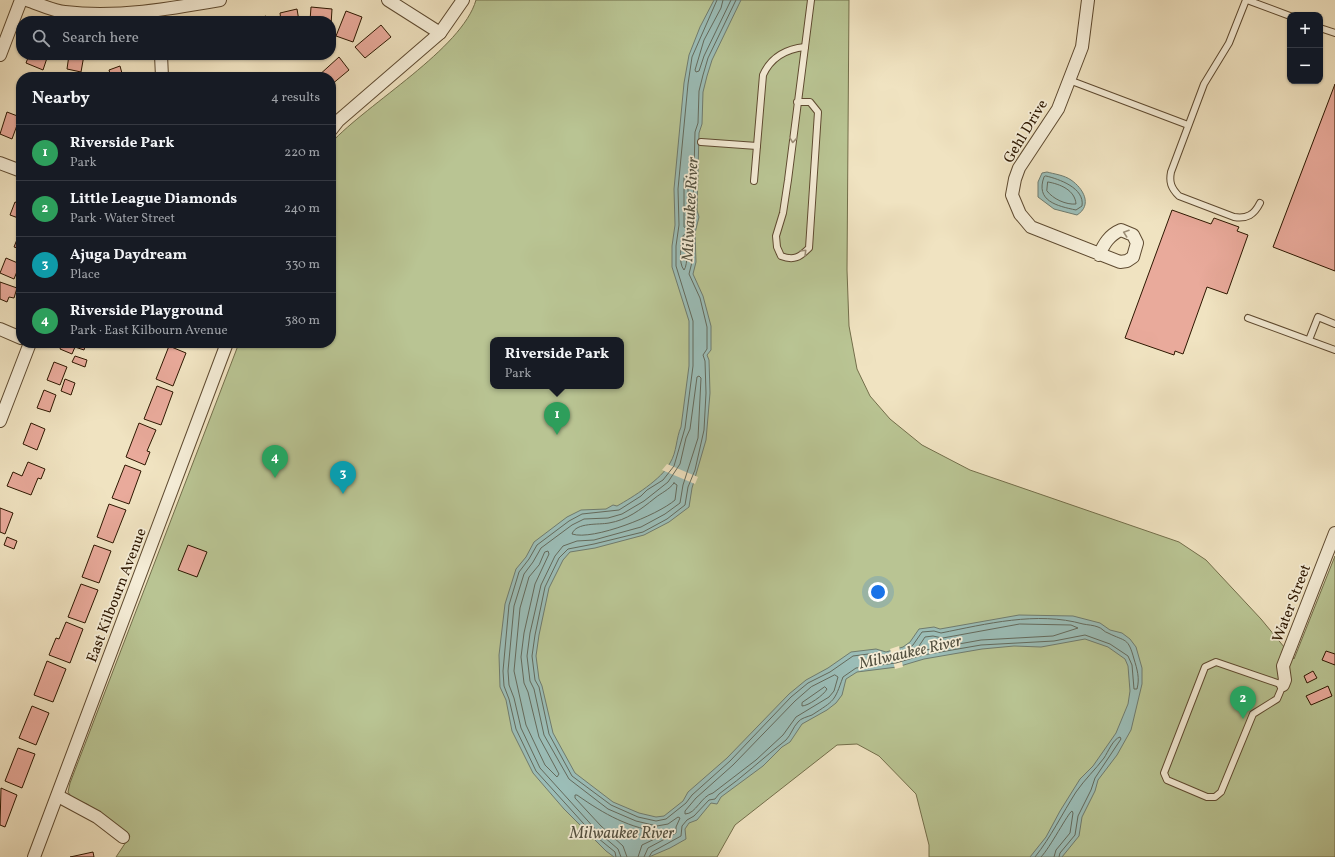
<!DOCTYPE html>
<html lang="en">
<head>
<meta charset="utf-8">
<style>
	:root { --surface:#171b24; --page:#242831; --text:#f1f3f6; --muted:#9ea1a6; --line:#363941; --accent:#1a73e8 }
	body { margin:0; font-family:Vollkorn,serif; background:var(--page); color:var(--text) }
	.controls { position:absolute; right:12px; top:12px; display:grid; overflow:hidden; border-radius:8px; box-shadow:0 1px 3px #0004 }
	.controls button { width:36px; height:36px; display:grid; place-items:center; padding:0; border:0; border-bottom:1px solid var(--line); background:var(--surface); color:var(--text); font:20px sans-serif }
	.you { position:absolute; left:878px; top:592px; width:14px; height:14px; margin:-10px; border:3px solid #fff; border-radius:50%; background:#1a73e8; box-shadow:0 0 0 6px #1a73e833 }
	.badge { display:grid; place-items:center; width:26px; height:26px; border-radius:50%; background:var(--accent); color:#fff; font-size:13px; font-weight:700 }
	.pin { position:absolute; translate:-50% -33px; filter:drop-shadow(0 1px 2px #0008) }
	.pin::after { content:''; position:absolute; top:21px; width:14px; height:12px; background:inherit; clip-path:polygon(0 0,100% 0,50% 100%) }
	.popup { position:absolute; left:490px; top:337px; width:134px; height:52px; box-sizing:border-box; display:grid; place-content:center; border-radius:8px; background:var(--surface); filter:drop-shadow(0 1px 3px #0005); font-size:13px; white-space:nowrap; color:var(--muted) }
	.popup b { font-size:15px; color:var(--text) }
	.popup::after { content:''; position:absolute; left:50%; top:100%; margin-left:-8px; border:8px solid transparent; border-top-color:var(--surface) }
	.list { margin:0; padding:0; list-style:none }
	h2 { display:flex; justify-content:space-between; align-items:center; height:52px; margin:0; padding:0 16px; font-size:17px }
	h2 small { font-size:13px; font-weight:400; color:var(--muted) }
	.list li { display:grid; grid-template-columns:26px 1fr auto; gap:12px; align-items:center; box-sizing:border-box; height:56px; padding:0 16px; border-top:1px solid var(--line) }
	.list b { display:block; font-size:15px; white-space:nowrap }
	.list p { margin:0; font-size:13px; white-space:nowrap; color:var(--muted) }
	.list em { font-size:13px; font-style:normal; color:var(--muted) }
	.icon { flex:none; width:22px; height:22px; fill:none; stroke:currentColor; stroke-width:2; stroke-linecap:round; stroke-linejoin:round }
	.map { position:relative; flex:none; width:1335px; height:857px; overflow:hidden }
	.search { position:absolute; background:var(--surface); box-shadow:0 1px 3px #0004; left:16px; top:16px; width:320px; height:44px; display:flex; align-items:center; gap:10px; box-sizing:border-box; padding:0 14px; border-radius:16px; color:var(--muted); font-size:15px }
	.panel { position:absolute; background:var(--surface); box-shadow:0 1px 3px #0004; left:16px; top:72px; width:320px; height:276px; border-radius:16px }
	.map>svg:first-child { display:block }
</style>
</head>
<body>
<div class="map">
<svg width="1335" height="857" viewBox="0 0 1335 857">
	<rect width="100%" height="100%" fill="#f0e3c1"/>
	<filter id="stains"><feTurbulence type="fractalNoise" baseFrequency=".005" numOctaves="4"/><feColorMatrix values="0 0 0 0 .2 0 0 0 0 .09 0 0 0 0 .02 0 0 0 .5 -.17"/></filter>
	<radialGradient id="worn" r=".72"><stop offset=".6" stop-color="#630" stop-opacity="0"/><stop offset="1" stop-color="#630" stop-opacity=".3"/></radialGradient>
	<path fill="#b9c493" stroke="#736e4a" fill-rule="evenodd" d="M476,0h373l-2,270 2,56 8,43 13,27 20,23 32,26 48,25 209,72 27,18 55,59 33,40 41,-103v301h-406v-12l-13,-51 -37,-38 -22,-12 -20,1 -102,80 -18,32h-601l14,-21 -43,-32 -15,-6 -4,-6 2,-9 169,-440h92v-200c37,-40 131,-94 145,-143zM493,340h128v46h-128z"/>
	<g fill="#9bbdb7" stroke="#6f7b6e">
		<path d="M714,0h27l-29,60 -5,16 -4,16 -1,32 -3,9 -2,77 2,7 -4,16 1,29 -3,12 10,22 8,30v24l-4,5 2,5 1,33 -4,47 -14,48 -3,19 -20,15 -25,13 -49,13 -25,4 -7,8 -14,28 -10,47 -3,21 3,23 3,7 11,47 22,40 38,29 26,11 17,4 8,-1 19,-15 5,-9 39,-34 62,-64 17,-14 22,-12 23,-16 25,-3 10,3 17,-5 7,-5 9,-13 15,-2 6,2 79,-14 54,1 27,7 10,7 12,3 8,6 6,8 6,21v16l-11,46 -14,25 -19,25 -3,11 -13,26 -3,19 -17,21h-32l16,-20 14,-26 20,-32 13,-13 23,-33 12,-29 2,-13 -2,-25 -3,-7 -17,-12 -23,-8 -44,8 -27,-1 -32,3 -58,10 -27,8 -40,5 -11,7 -4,16 -6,8 -9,7 -25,14 -12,18 -8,5 -19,19 -42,31 -4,7 -6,-1 -14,17 -8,3 -4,6 1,10 -16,9 -21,9h-35l-8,-6 -42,-42 -31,-36 -21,-42 -6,-31 -6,-13 -1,-32 6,-51 11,-35 10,-12 8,-15 33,-25 14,-7 25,-1 7,-4 4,1c16,-9 45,-27 53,-43 7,-11 6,-25 11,-36l8,-61v-45l-17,-54v-21l3,-21 -1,-36 10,-106 5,-28 11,-28z"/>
		<path d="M1047,172c7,2 17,3 24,8 12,8 22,25 6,35l-23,-6 -16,-12v-15l4,-9z"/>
	</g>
	<g fill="#f0e3c1">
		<polygon points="667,464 698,477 695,484 662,470"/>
		<polygon points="899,646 903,667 895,669 890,649"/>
	</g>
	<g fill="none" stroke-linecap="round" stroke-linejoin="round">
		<g stroke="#646a5c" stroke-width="1">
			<polyline points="723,0 721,8 704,40 695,70 696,72 699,71 704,56 731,0"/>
			<polygon points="687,176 690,218 689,224 686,228 684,227 684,178"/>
			<path d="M1046,176c13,3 39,12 36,30l-6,4c-19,-4 -41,-9 -32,-33z"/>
			<path d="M1048,182c12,2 27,8 28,22 -10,1 -23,-5 -29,-13z"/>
			<path d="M685,235c3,5 3,31 -1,35 -6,-7 -3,-25 -1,-34z"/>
			<path d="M674,483l3,2 -2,15c-17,15 -82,41 -103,34 4,-12 27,-9 37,-11 18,-3 31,-13 46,-25 6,-5 14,-8 19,-15z"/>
			<polygon points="545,552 548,551 549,554 535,584 524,633 521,657 524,683 528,692 539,737 559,774 557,777 545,765 526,725 514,671 520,608 529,577 539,565"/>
			<polygon points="1020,624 1071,625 1078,628 1053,636 981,640 920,651 917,649 925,637 933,636 942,638"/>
			<path d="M835,675l3,2 -4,14 -5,6 -33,20 -13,18 -27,25 -43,33c-12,3 -17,21 -28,21v-3l11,-13 37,-33 62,-64 16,-14z"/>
			<path d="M825,687l2,2c-3,6 -19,17 -25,17v-3z"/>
			<polyline points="616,857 615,852 593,834 536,771 516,729 509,699 504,686 503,671 509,605 519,572 529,559 537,545 569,521 582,514 619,510 641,496 647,490 663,480 674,466 685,428 693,366 693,321 676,266 676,246 679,225 678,189 688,84 692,57 717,0"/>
			<polyline points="621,857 618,849 597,831 540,768 521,728 514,698 509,685 508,671 514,606 524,574 533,562 541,548 572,525 584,519 608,518 622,514 644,501 668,482 680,464 686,438 690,429 697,377 699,376 701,378 698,438 683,485 680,503 665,514 641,527 594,540 577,541 563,546 555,556 541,585 530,633 527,656 530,681 534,689 544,735 569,779 608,809 636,821 657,826 668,824 678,817 680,818 676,827 676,833 648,848 644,857"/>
			<path d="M627,857l-4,-11 -22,-20 -26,-28v-3h2c27,19 53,34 86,37v3l-21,10 -4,12"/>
			<path d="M649,857l3,-5 29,-16 1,-10 5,-6 7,-4 15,-16 6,-1 4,-5c24,-17 44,-36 67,-54 5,-5 7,-13 12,-18 3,-4 9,-5 14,-7 23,-15 22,-13 31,-38l13,-9 40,-5 27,-8 58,-10 73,-4 31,-6 25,9 18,12 4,9 2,24h3c3,-11 0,-20 -3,-30 -6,-22 -8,-17 -26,-26 -4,-1 -6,-5 -10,-6 -5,-2 -10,-2 -15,-3 -46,-13 -97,0 -142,9l-7,-2 -12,1 -9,13 -8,6 -18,5 -11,-3 -23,3 -23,16 -22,11 -17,14 -61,64 -38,34 -6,8 -20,16 -10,2 -18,-4 -27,-12 -39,-29 -23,-42 -10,-47 -4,-7 -3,-24 3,-21 10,-48 14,-29 9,-9 26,-5 49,-12 24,-13 18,-14 3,-18 7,-17 9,-40 2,-37 -1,-32 -2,-6 4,-6v-22l-7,-29 -11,-24 3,-12 -1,-29 4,-15 -2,-8 2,-78 3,-9 1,-32 4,-16 5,-17 28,-58"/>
			<path d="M1035,857c16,-20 27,-43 41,-65 9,-13 19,-22 28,-34 4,-6 9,-19 16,-21l1,2 -26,39 -4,12 -13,26 -3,19 -15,18 -1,4"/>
			<path d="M1041,857c9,-9 27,-44 31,-46l1,2 -3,20 -14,17 -2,7"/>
		</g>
	</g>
	<g fill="#e9aa9b" stroke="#2d1700">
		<polygon points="311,7 332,9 331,25 331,21 310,21"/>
		<polygon points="297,9 299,21 281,21 280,13"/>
		<polygon points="346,11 362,17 353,42 336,36"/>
		<polygon points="266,16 267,21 250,21"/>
		<polygon points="381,25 391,37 365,58 355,47"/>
		<polygon points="29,55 48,55 43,70 26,63"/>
		<polygon points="69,55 84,55 81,72 67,69"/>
		<polygon points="339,57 349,70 331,85 331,77 317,77"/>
		<polygon points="120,66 123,77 111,77 109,70"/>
		<polygon points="1335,84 1335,271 1273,247"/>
		<polygon points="7,112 20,117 12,139 0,134"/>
		<polygon points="15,202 21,204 21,219 10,215"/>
		<polygon points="1172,210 1211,224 1214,218 1239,227 1237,231 1248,235 1227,294 1207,287 1183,354 1175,351 1174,355 1125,338"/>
		<polygon points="20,232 21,232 21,249 14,247"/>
		<polygon points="6,258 20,264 14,279 0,273"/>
		<polygon points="0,282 17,288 14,298 9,297 7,302 0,299"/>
		<polygon points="62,343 86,343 84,350 75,347 72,354 60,349"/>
		<polygon points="169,346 186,353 173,386 156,379"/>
		<polygon points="75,356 87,360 85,367 72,362"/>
		<polygon points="54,362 67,367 60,385 47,380"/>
		<polygon points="65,379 75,383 71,395 61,391"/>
		<polygon points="157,386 173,392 161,425 144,419"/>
		<polygon points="44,390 56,395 50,412 37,408"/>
		<polygon points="31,423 45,429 37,450 23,444"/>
		<polygon points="139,423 156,430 147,451 150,452 145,465 126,457"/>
		<polygon points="28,462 45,469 41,479 38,478 31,495 7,486 13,472 22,476"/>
		<polygon points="125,465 141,471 129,504 112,498"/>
		<polygon points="109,504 126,510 113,543 97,537"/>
		<polygon points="0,508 13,513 5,534 0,532"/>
		<polygon points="7,537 17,541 14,549 4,545"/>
		<polygon points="94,545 111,551 99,583 82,577"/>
		<polygon points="188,545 207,552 197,577 178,570"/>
		<polygon points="81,584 98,590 85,623 68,617"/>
		<polygon points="66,622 83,629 70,663 49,655 56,638 59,639"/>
		<polygon points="1326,651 1335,654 1335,665 1322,660"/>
		<polygon points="47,661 66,669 53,702 34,695"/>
		<polygon points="1313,671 1317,678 1307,683 1304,676"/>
		<polygon points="1328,686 1332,696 1311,705 1306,696"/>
		<polygon points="32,706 49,713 36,745 19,738"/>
		<polygon points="18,748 35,754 22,788 5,781"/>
		<polygon points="1,788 17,795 5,827 0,825"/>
		<polygon points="93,852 94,857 70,857"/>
	</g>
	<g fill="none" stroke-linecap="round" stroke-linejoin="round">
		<g stroke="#5e4a30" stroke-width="8">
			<g id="lane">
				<path d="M1246,0l-17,43 -25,41 -33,88c-2,10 0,16 8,24l55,21c13,2 20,-2 26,-14"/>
				<polyline points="1247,0 1290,16"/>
				<polyline points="1320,28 1335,33"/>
				<polyline points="1069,80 1188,125"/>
				<path d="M797,102h13l8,10 -9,136c-9,9 -15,13 -28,8l-4,-9 -1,-11 7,-23 5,-33 23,-180"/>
				<polyline points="701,142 757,146"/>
				<path d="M754,181l9,-106c8,-18 23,-26 42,-28"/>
				<polyline points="1248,318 1335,350"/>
				<polyline points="1309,340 1318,317 1335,324"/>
				<polygon points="1216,662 1283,685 1277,699 1253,714 1221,792 1215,797 1207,797 1167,780 1164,773 1205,667"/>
			</g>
		</g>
		<g stroke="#5e4a30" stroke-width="14">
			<g id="street">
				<path d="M27,0c12,4 26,11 38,12 52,6 104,-3 155,-12"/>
				<polyline points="388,0 440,33"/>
				<path d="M1088,0l-6,47 -24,62 -39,59 -4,11 -3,16 8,19 11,13 89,35 7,-1 6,-4 4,-14 -4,-8 -12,-5c-12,5 -17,14 -22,25"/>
				<polyline points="0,55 21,0"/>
				<polyline points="161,55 162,77"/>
				<polyline points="331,130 338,121 440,33 463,0"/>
				<polyline points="0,163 21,171"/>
				<polyline points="0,329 21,338"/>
				<polyline points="0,421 30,343"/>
				<polyline points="1283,685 1285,680 1283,666 1335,533"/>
				<polyline points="58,796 97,817 123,837"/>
				<polyline points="34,857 227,343"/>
			</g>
		</g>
		<use href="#lane" stroke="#f5edd7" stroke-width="6"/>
		<use href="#street" stroke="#f5edd7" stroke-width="12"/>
	</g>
	<defs><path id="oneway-chevron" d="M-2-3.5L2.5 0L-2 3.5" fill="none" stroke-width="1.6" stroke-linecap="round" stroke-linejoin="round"/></defs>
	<g stroke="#9b8d76">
		<use href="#oneway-chevron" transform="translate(793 140) rotate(96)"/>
		<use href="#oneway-chevron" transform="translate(1126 233) rotate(-161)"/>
		<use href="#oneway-chevron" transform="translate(804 252) rotate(-45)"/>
	</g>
	<g text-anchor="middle" stroke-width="3.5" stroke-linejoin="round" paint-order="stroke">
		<g font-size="15" fill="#2d1700" stroke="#f5edd7">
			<text transform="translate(1025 131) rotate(-59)" y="5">Gehl Drive</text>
			<text transform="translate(116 595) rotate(-69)" y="5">East Kilbourn Avenue</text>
			<text transform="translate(1291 603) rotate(-69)" y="5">Water Street</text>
		</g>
		<g font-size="16" font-style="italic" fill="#545140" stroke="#f5edd7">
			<text transform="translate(689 209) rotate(-87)" y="6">Milwaukee River</text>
			<text transform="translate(910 651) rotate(-13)" y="6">Milwaukee River</text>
			<text x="622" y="838">Milwaukee River</text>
		</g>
	</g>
	<rect width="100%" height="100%" filter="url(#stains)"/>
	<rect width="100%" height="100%" fill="url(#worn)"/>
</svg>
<div class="controls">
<button>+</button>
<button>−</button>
</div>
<div class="you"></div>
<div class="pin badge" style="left:557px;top:435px;background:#2e9e5b">1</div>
<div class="popup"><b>Riverside Park</b>Park</div>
<div class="pin badge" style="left:1243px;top:719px;background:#2e9e5b">2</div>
<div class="pin badge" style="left:343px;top:494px;background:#0f9aa8">3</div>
<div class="pin badge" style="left:275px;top:478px;background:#2e9e5b">4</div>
<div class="search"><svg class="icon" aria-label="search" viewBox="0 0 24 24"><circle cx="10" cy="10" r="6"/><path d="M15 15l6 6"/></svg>Search here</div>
<section class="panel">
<h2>Nearby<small>4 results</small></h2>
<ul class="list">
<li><span class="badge" style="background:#2e9e5b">1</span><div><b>Riverside Park</b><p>Park</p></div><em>220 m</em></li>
<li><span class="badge" style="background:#2e9e5b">2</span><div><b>Little League Diamonds</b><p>Park · Water Street</p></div><em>240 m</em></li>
<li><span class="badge" style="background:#0f9aa8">3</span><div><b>Ajuga Daydream</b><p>Place</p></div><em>330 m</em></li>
<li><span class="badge" style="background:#2e9e5b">4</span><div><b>Riverside Playground</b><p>Park · East Kilbourn Avenue</p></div><em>380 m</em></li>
</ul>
</section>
</div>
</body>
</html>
